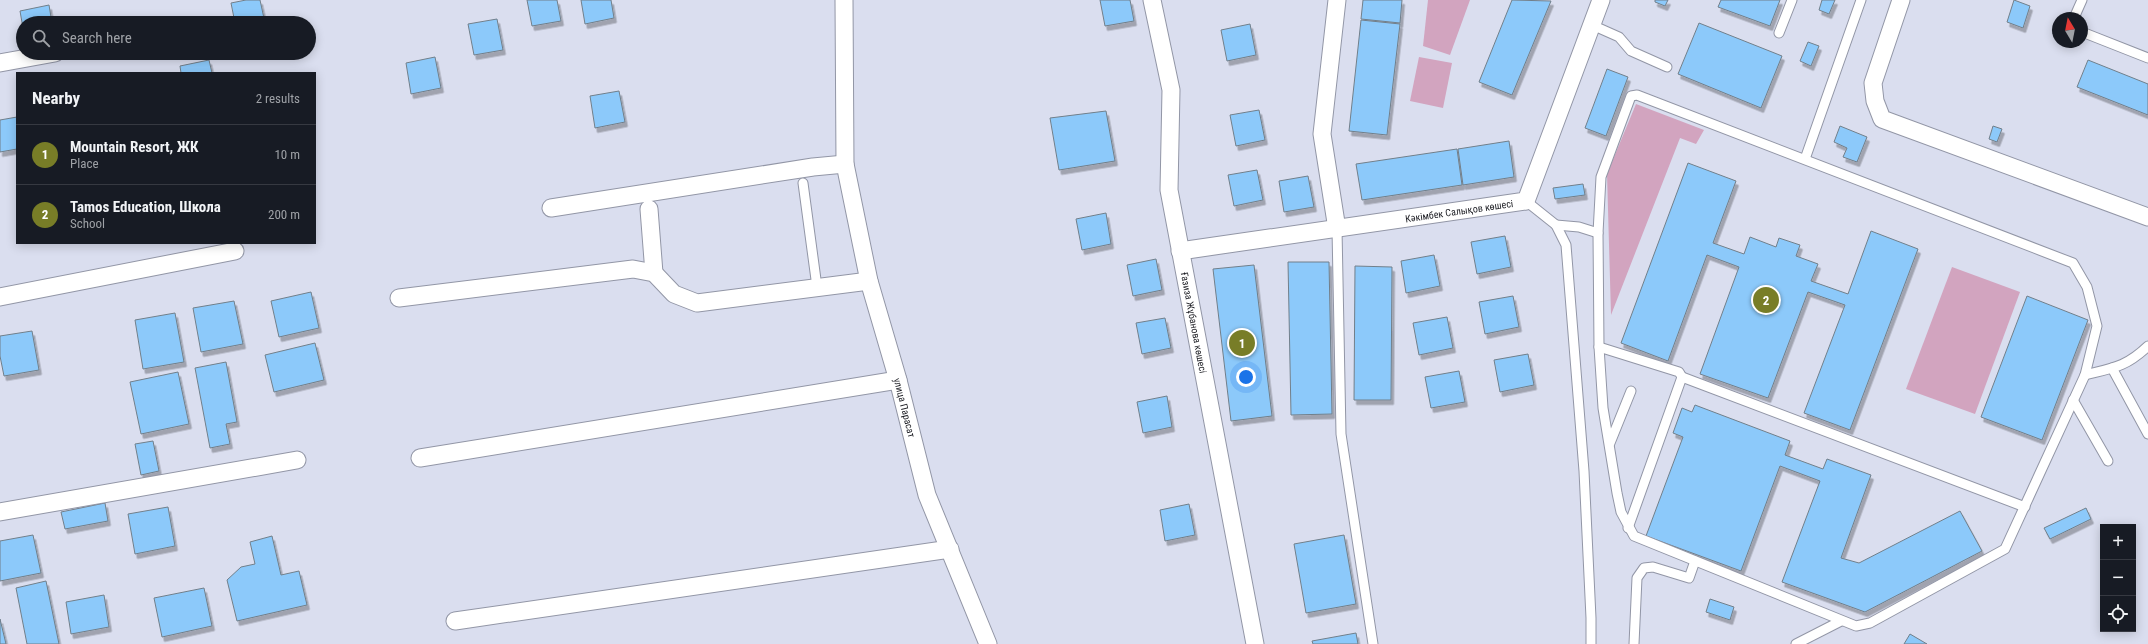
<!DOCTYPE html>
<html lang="en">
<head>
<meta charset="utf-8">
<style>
	:root { --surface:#171b24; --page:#20242c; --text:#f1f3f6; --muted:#9ea1a6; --line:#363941; --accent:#787d27 }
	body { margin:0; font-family:"Roboto Condensed",sans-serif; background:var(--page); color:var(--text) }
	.controls { position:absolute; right:12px; bottom:12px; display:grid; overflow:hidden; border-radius:0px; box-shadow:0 2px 10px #0003 }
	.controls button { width:36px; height:36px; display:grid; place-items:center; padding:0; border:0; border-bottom:1px solid var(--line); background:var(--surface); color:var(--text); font:20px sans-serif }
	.compass { position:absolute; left:2052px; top:12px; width:36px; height:36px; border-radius:50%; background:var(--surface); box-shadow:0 2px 10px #0003; rotate:350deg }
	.you { position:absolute; left:1246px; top:377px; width:14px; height:14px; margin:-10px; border:3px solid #fff; border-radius:50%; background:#1a73e8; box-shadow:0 0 0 6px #1a73e833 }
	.badge { display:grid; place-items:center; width:26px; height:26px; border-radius:50%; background:var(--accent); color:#fff; font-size:13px; font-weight:700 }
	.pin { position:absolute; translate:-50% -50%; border:2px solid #fff; box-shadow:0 1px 4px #0006 }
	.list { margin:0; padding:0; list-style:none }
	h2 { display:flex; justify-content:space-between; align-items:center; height:52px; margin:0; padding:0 16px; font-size:17px }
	h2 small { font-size:13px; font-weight:400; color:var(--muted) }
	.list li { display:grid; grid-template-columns:26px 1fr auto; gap:12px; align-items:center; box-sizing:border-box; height:60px; padding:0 16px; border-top:1px solid var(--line) }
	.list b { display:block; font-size:15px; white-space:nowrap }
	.list p { margin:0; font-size:13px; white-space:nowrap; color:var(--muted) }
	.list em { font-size:13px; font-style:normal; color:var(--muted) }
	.icon { flex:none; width:22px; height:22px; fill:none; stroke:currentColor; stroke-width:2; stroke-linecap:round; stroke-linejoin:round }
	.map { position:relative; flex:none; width:2148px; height:644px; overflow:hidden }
	.search { position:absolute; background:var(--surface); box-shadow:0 2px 10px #0003; left:16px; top:16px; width:300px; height:44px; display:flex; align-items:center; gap:10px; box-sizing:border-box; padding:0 14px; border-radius:22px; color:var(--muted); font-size:15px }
	.panel { position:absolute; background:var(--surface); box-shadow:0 2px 10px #0003; left:16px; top:72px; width:300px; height:172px; border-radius:0px }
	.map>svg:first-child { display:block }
</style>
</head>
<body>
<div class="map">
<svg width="2148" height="644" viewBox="0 0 2148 644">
	<defs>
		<filter id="shadow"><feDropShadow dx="2.5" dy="4.5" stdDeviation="0" flood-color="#0004"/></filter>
	</defs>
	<rect width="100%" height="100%" fill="#dadeef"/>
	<g fill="#d2a4bf">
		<polygon points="1428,0 1470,0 1450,55 1423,46"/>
		<polygon points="1419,57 1452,63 1443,108 1410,101"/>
		<polygon points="1636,104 1704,130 1696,144 1680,138 1611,315 1607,174"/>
		<polygon points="1952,267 2020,292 1975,414 1906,389"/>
	</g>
	<g fill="#8cc9fa" stroke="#717f8a" filter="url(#shadow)">
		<polygon points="246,0 260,0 265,23 235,23 231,3"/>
		<polygon points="527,0 557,0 561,21 532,26"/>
		<polygon points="581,0 611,0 614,18 585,24"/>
		<polygon points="1100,0 1130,0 1134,21 1105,26"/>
		<polygon points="1363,0 1402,0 1400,23 1361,19"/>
		<polygon points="1512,0 1551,1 1512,95 1479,82"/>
		<polygon points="1655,0 1668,0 1665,6 1655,2"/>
		<polygon points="1721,0 1780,0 1770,26 1718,7"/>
		<polygon points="1822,0 1835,0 1829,14 1819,10"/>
		<polygon points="2014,0 2030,6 2023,28 2007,22"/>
		<polygon points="49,5 52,23 23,23 23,28 20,11"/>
		<polygon points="497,19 503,50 474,55 468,24"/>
		<polygon points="1361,20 1400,24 1387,135 1349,131"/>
		<polygon points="1699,23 1782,56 1761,108 1678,74"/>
		<polygon points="1250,24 1256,55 1227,61 1221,30"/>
		<polygon points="1808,42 1819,46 1811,66 1800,61"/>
		<polygon points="435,57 441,88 411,94 406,63"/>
		<polygon points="209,60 212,73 181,73 180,66"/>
		<polygon points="2088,60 2148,84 2148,115 2077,87"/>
		<polygon points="1607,69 1628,77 1606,136 1585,128"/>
		<polygon points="619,91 625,122 595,128 590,96"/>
		<polygon points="1259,110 1265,140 1236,146 1230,115"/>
		<polygon points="1106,111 1115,161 1059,170 1050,118"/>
		<polygon points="17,117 17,149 0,152 0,120"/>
		<polygon points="1840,126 1867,137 1857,162 1843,157 1847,148 1834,142"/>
		<polygon points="1993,126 2002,129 1997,142 1989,139"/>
		<polygon points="1509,141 1514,177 1463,185 1458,149"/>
		<polygon points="1457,149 1462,185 1362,200 1356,164"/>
		<polygon points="1688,163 1736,181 1713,243 1744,254 1750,237 1776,247 1779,238 1800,245 1796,256 1818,264 1811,281 1848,294 1871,231 1918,249 1850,430 1804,413 1845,305 1808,292 1768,398 1700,374 1739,267 1707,255 1668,361 1621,343"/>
		<polygon points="1257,170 1263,200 1234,206 1228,175"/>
		<polygon points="1308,176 1314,207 1284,212 1279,181"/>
		<polygon points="1583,184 1585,195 1555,199 1553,188"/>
		<polygon points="1106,213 1111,244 1082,250 1076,219"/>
		<polygon points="1505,236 1511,267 1477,274 1471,242"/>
		<polygon points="1434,255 1440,286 1406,293 1401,261"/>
		<polygon points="1156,259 1162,290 1133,296 1127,265"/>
		<polygon points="1288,262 1329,262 1332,414 1291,415"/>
		<polygon points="1254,265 1272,416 1231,421 1213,269"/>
		<polygon points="1355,266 1392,267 1391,400 1354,400"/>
		<polygon points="311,292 319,328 279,337 271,301"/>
		<polygon points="1513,296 1519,327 1485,334 1479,302"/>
		<polygon points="2027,296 2088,320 2042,440 1981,417"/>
		<polygon points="234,301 243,344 201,352 193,308"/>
		<polygon points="175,313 184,362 143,369 135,320"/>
		<polygon points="1447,317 1453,348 1419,355 1413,323"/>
		<polygon points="1165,318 1171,348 1142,354 1136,323"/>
		<polygon points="32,331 39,370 4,376 0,356 0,336"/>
		<polygon points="315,343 324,380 274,392 265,355"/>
		<polygon points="1528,354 1534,385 1500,392 1494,360"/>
		<polygon points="226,362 237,422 226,424 230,444 210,448 195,368"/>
		<polygon points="1459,371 1465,402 1431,408 1425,377"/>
		<polygon points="178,372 189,424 141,434 130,382"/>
		<polygon points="1167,396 1172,427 1143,433 1137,402"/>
		<polygon points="1695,405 1790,441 1785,455 1823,469 1827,459 1871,475 1841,558 1859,563 1960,511 1982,551 1865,612 1782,582 1820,481 1780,466 1741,571 1646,536 1683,437 1673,433 1682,408 1692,412"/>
		<polygon points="153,441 159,471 141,475 135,444"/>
		<polygon points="105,503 108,521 65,529 61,512"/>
		<polygon points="1189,504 1195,535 1165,541 1160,510"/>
		<polygon points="168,507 175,546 135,554 128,514"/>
		<polygon points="2086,508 2091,519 2050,539 2044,528"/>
		<polygon points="33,535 41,573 0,581 0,541"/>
		<polygon points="1344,535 1356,604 1306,613 1294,544"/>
		<polygon points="272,536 281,575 299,571 307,605 237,621 227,580 241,567 255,564 250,542"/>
		<polygon points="46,581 59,644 27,644 16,588"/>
		<polygon points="204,588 212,626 162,637 154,598"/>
		<polygon points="104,595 109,627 71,634 66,602"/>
		<polygon points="1710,599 1734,607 1730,620 1706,612"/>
		<polygon points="0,619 6,644 0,644"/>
		<polygon points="1356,633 1358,644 1313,644 1312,641"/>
		<polygon points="1910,634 1927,644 1904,644"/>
	</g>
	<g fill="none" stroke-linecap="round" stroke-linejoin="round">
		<g stroke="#9296a6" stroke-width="11">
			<g id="service">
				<polyline points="2074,18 2082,0"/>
				<polyline points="1592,25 1619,37 1631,51 1667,67"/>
				<polyline points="2082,32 2148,58"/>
				<polyline points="1779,33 1792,0"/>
				<polygon points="1637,95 2073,263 2087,287 2097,326 2085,375 2005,549 1870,623 1856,626 1634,536 1621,512 1617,493 1603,408 1599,347 1598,233 1601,177 1631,96"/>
				<polyline points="1805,159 1861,0"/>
				<polyline points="803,183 817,287"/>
				<polyline points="1526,201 1556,225 1566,245 1584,471 1591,618 1591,644"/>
				<polyline points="1556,225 1579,227 1598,233"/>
				<polyline points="1337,229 1341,434 1373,644"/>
				<polyline points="1599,347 1679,372 1682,377 1628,528"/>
				<polyline points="2112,368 2148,434"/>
				<path d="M2085,375c28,-7 41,-8 63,-29"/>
				<polyline points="1682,377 2025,507"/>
				<polyline points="2073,400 2108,461"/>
				<polyline points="1610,443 1631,391"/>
				<polyline points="1634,644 1637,578 1644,568 1653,567 1689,578 1695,561"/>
				<polyline points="1796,644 1841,621"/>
			</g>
		</g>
		<g stroke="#9296a6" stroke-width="19">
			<g id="minor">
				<path id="s1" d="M844,0l1,164 24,117 29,99 29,115 61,149"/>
				<path id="s2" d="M1152,0l19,90 -2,100 86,454"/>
				<polyline points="1901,0 1873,83 1875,101 1882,119 2148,217"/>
				<polyline points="0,63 55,53"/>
				<polyline points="551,208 813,167 845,164"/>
				<polyline points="649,209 654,273"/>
				<polyline points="1337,229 1322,134 1337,0"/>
				<path id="s3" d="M1180,251l346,-50 75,-201"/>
				<polyline points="0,297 235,251"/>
				<polyline points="399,298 633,269 654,273 674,294 697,303 869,281"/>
				<polyline points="420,458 898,380"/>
				<polyline points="0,512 297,460"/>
				<polyline points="455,621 950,549"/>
			</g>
		</g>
		<use href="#service" stroke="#fff" stroke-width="9"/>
		<use href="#minor" stroke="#fff" stroke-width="17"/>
	</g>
	<g text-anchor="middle" stroke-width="3" stroke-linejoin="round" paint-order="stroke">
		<g font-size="10" fill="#1b1c22" stroke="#dadeef">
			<text dy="4" stroke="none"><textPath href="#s3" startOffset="282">Кәкімбек Салықов көшесі</textPath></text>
			<text dy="4" stroke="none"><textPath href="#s2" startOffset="327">Ғазиза Жұбанова көшесі</textPath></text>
			<text dy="4" stroke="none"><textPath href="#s1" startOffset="415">улица Парасат</textPath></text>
		</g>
	</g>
</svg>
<div class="controls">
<button>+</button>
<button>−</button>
<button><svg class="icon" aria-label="locate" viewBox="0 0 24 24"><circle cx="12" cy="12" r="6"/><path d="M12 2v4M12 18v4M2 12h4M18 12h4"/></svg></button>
</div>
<svg class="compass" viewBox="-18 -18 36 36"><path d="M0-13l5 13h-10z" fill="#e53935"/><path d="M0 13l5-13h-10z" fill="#9ea1a6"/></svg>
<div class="you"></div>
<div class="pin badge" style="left:1242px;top:343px">1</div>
<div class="pin badge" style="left:1766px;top:300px">2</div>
<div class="search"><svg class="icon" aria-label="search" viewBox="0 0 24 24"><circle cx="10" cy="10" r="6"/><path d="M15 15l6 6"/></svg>Search here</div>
<section class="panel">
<h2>Nearby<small>2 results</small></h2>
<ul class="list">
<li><span class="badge">1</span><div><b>Mountain Resort, ЖК</b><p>Place</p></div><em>10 m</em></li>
<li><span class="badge">2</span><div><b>Tamos Education, Школа</b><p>School</p></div><em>200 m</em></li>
</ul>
</section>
</div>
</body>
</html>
